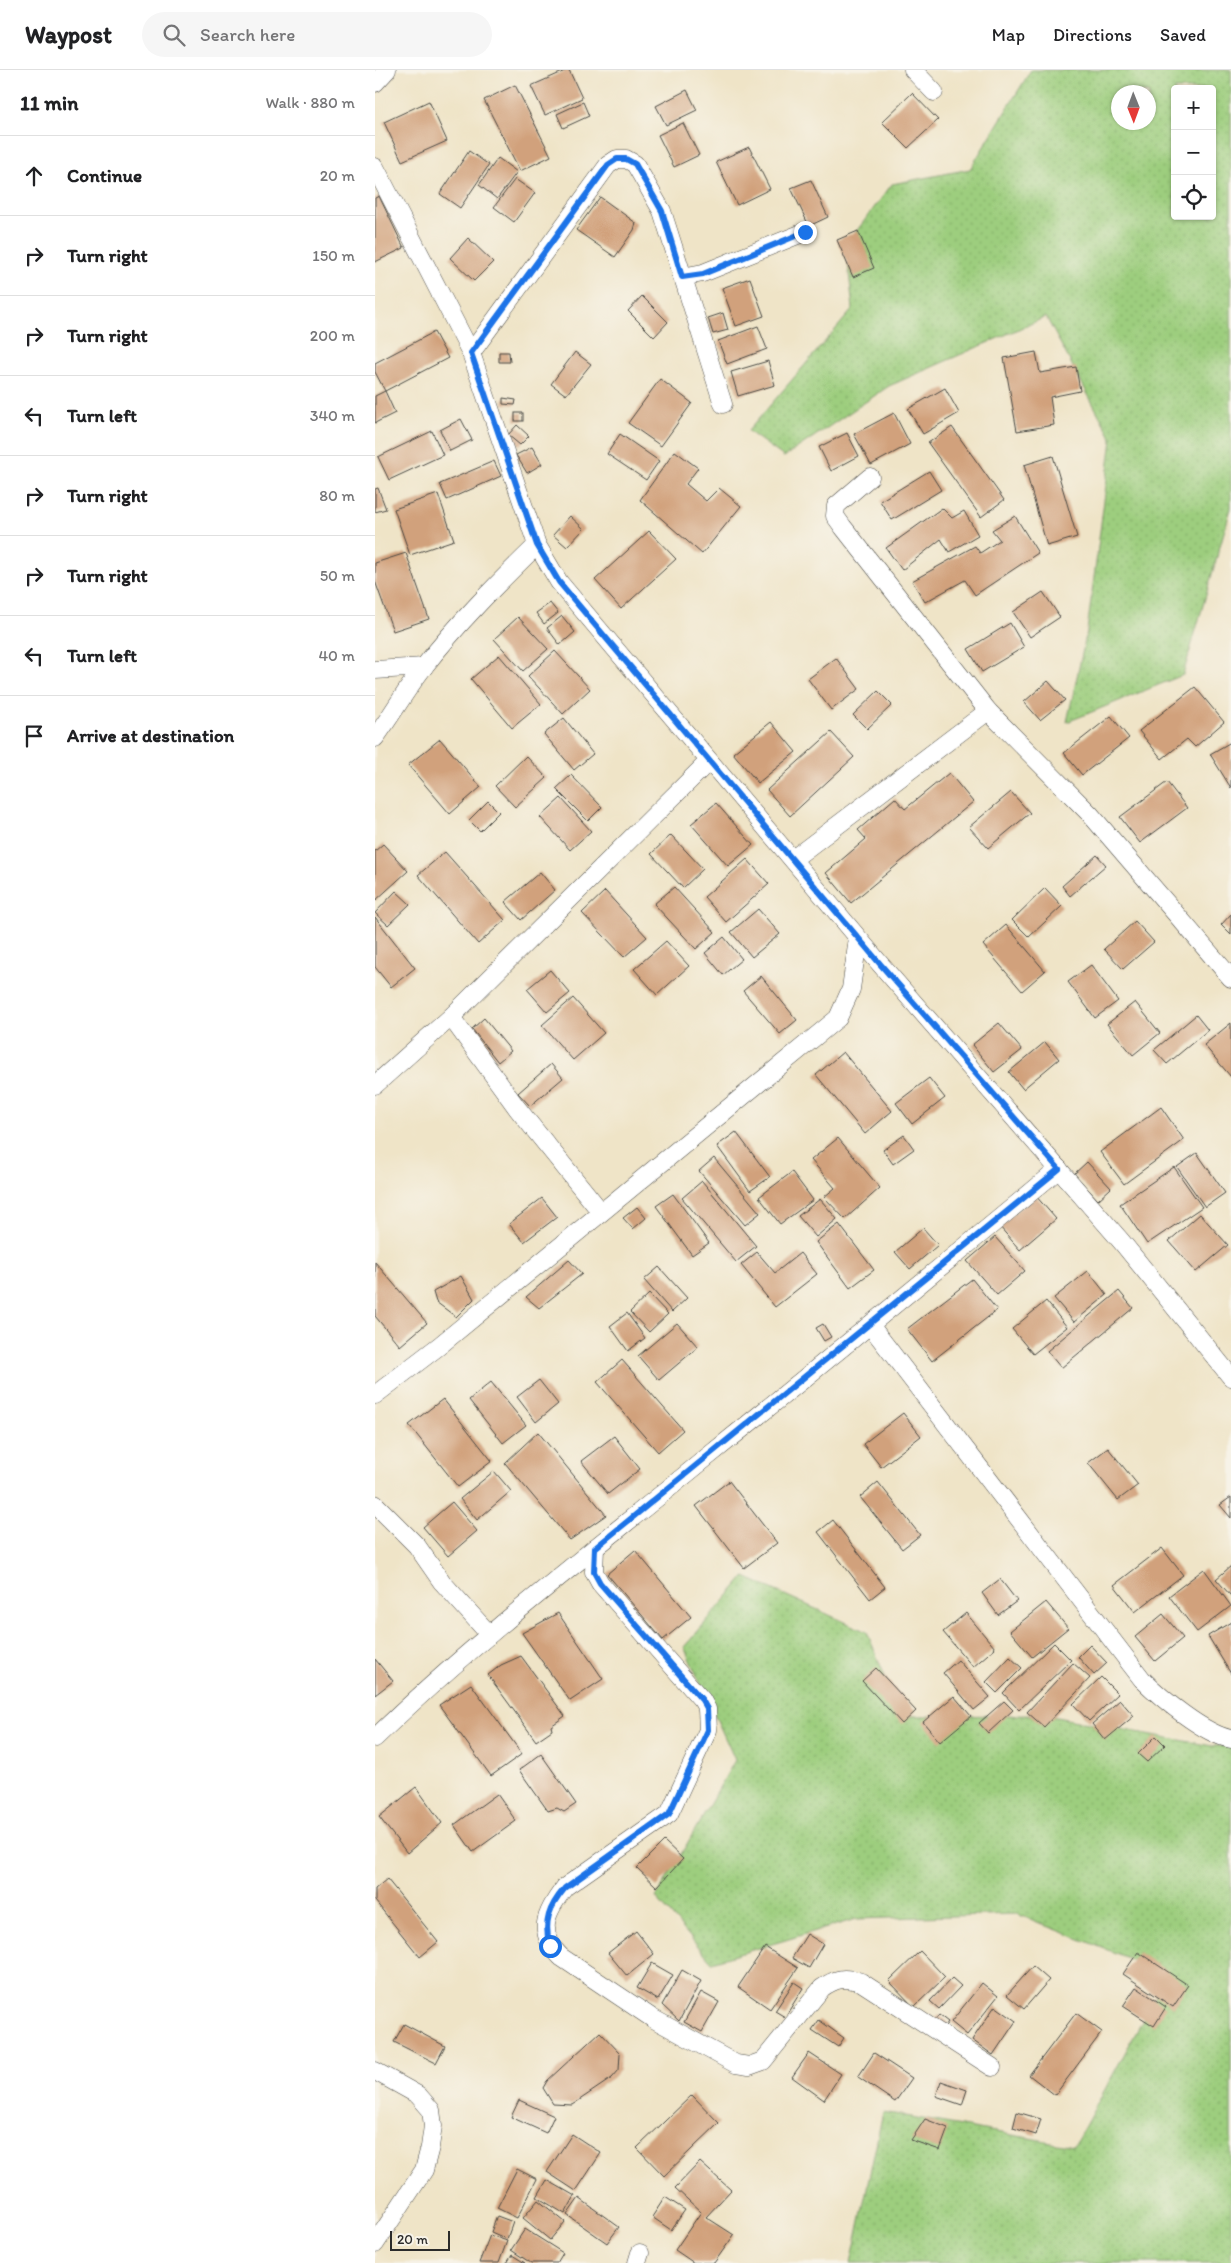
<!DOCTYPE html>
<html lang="en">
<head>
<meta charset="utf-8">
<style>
	:root { --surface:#fff; --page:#f6f6f6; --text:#202124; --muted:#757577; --line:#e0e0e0 }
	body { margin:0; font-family:Itim,sans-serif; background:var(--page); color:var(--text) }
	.controls { position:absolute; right:15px; top:15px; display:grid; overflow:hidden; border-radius:5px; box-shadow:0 1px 4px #0004 }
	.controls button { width:45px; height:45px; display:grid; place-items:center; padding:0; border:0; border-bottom:1px solid var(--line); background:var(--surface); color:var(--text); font:25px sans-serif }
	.compass { position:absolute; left:736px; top:15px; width:45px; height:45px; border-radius:50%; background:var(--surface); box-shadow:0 1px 4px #0004; rotate:179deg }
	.scale { position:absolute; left:15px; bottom:12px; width:60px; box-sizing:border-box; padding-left:5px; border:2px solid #2b2b2b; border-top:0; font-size:14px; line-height:18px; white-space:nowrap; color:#2b2b2b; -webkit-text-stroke:4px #f7f3e8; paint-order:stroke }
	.stop { position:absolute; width:15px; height:15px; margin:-11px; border:4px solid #1a73e8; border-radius:50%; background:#fff }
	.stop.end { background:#1a73e8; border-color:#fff; box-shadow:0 1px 5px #0008 }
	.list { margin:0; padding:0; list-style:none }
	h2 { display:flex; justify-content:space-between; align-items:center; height:65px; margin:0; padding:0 20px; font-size:21px }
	h2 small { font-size:16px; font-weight:400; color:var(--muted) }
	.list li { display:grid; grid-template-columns:32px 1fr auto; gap:15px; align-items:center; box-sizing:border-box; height:80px; padding:0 20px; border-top:1px solid var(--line) }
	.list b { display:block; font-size:19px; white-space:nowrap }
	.list em { font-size:16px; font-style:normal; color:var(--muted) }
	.icon { flex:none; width:28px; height:28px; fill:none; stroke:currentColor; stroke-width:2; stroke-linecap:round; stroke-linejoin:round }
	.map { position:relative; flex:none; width:856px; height:2193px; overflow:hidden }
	header { display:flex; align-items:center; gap:30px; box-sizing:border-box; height:70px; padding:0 25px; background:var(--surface); border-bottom:1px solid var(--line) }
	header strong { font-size:24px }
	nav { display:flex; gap:28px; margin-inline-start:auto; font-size:18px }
	.search { width:350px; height:45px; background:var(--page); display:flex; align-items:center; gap:12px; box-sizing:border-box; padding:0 18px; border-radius:28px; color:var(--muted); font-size:19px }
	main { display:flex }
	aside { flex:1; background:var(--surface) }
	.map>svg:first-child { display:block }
</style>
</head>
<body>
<header>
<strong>Waypost</strong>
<div class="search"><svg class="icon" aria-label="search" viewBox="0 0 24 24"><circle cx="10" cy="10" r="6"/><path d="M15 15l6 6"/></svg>Search here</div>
<nav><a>Map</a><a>Directions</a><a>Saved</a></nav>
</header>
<main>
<aside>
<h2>11 min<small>Walk · 880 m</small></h2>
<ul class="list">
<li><svg class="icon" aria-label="ahead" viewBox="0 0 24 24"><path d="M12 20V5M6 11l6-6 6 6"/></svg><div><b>Continue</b></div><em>20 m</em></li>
<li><svg class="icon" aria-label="right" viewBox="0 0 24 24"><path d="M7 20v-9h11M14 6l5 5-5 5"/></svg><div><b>Turn right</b></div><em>150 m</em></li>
<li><svg class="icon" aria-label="right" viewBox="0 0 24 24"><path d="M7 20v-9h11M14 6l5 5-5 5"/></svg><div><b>Turn right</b></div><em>200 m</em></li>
<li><svg class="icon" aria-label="left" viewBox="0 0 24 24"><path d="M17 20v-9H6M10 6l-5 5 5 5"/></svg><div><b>Turn left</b></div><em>340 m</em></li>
<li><svg class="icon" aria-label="right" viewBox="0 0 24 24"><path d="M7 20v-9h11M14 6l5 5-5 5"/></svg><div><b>Turn right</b></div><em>80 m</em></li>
<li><svg class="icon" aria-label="right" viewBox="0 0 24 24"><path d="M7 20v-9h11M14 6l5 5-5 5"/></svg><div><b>Turn right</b></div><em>50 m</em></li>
<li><svg class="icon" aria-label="left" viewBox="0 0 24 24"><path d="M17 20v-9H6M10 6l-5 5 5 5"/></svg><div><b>Turn left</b></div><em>40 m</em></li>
<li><svg class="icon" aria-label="arrive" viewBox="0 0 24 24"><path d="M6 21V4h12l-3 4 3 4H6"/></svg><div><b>Arrive at destination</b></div></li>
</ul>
</aside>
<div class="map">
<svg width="856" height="2193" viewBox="0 0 856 2193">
	<defs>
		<pattern id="grass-dots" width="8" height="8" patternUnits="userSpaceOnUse" patternTransform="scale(1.25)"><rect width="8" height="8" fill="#9dce7e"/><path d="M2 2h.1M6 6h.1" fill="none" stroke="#87b16d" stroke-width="1.8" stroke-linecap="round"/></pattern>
	</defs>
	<rect width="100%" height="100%" fill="#f7f3e8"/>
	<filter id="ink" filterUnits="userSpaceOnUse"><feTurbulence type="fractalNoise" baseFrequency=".02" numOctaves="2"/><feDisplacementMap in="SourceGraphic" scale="10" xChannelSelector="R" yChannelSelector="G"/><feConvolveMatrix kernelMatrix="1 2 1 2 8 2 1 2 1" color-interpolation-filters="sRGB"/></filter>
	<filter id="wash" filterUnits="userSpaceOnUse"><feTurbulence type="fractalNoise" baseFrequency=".0096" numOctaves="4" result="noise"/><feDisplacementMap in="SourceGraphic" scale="20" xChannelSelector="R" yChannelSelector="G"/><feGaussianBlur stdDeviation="1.12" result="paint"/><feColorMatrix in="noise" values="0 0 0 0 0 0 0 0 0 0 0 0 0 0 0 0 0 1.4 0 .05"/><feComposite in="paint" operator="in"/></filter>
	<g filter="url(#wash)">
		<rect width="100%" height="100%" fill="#efe4c7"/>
		<g fill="url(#grass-dots)" stroke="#647c54" fill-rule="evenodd">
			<path d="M656,0h200v438l-48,167 -116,47 20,-91 25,-192 -66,-122 -157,69 -105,71 -36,-26 105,-122 -7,-64 46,-61 78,-15zM800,19h37v127h-37zM744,22h30v30h-30z"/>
			<polygon points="370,1507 492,1562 526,1646 670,1645 837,1676 856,1676 856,2193 476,2193 508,2042 699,2076 793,1904 642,1844 481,1849 337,1892 281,1828 360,1690 309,1577"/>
		</g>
		<g id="blocks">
			<g fill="#d1a17b">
				<polygon points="192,0 194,0 207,28 170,45 156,16"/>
				<polygon points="140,15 176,86 145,101 109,30"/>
				<polygon points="312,20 322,40 291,55 281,36"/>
				<polygon points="537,23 563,50 533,78 507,52"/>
				<polygon points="54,31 72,71 27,91 9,52"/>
				<polygon points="208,32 214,46 188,58 182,44"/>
				<polygon points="308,53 324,85 299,97 283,65"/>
				<polygon points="374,77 395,119 362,135 341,92"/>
				<polygon points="94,81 114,95 85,138 65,124"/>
				<polygon points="123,88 142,102 122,129 104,115"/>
				<polygon points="140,109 160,123 139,152 119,137"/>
				<polygon points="436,110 453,147 434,156 416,118"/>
				<polygon points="4,126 29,178 0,192 0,128"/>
				<polygon points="225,127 261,153 259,160 240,187 201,160"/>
				<polygon points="483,161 499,198 478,207 462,170"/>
				<polygon points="93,168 118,192 99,211 75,188"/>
				<polygon points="375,208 389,246 361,256 347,218"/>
				<polygon points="267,226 293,252 279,267 253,241"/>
				<polygon points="348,243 353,260 338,264 333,248"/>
				<polygon points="383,256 392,279 352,294 343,271"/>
				<polygon points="59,262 73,288 10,321 0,302 0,293"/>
				<polygon points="124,282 134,282 135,292 124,292"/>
				<polygon points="200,282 216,294 191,325 176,314"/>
				<polygon points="661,282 665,303 701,297 705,321 675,327 679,355 642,361 629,288"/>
				<polygon points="393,291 400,315 363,326 356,302"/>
				<polygon points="285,309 317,333 286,376 253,353"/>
				<polygon points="570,318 584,343 548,364 533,339"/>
				<polygon points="10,321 20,343 0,353 0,326"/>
				<polygon points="128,328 141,330 140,335 128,334"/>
				<rect x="140" y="343" width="8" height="8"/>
				<polygon points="519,343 535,374 496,395 479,364"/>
				<polygon points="86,349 97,370 75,381 65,360"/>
				<polygon points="142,355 154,366 145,375 133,365"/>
				<polygon points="577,357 629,430 606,447 553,373"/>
				<polygon points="57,361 68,385 14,410 3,387"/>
				<polygon points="472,363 484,386 456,401 444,377"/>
				<polygon points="245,364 284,391 271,410 232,384"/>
				<polygon points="157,377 167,394 152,403 141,385"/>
				<polygon points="300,381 323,398 311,414 331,431 344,418 366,436 327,484 265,430"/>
				<polygon points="678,386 702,467 672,476 649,395"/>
				<polygon points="119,391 126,406 72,430 65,414"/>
				<polygon points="554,401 566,420 517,450 505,431"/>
				<polygon points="3,418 11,439 0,442 0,419"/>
				<polygon points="63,424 79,470 35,485 19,439"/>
				<polygon points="567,438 577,448 589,441 603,465 574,482 566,469 527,500 511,478"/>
				<polygon points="195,446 209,459 192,477 178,465"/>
				<polygon points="640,446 663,483 600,525 590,510 550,532 537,511 600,476 605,483 625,470 617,460"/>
				<polygon points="274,461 301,489 246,539 220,510"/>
				<polygon points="31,483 54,549 18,561 0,511 0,493"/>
				<polygon points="668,522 685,547 655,567 638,542"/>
				<polygon points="175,533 183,543 169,554 161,543"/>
				<polygon points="187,546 200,562 185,575 172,558"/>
				<polygon points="143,547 173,579 148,601 119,569"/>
				<polygon points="635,553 649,577 607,602 593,579"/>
				<polygon points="180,581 215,619 188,644 153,606"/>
				<polygon points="124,585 166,634 137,658 96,609"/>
				<polygon points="461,588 484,619 456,640 433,609"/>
				<polygon points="673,611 690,630 665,650 649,632"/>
				<polygon points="820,617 849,652 820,677 812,669 787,689 764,661"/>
				<polygon points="503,621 517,635 492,659 478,645"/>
				<polygon points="736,646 754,668 707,705 689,683"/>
				<polygon points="189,648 218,684 199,700 169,664"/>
				<polygon points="396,652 421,682 383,713 358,683"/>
				<polygon points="456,662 479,687 415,746 392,720"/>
				<polygon points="65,669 106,717 75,744 33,695"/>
				<polygon points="856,672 856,718 835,684"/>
				<polygon points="151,686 172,708 140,737 120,716"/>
				<polygon points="574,703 598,732 476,833 451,803 491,769 483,760 520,728 530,739"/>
				<polygon points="196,705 227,737 213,751 181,719"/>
				<polygon points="792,712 812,738 765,773 745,747"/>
				<polygon points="636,722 655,743 613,778 594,757"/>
				<polygon points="186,728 216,761 195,780 165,747"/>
				<polygon points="113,731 124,742 105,761 94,750"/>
				<polygon points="341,733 378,775 353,796 316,754"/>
				<polygon points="296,765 328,799 308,818 276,784"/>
				<polygon points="8,774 33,801 0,831 0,781"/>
				<polygon points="70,782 130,850 103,874 43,805"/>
				<polygon points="722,785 731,795 695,826 687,816"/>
				<polygon points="372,789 394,814 351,852 329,827"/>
				<polygon points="165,802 180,820 146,850 130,832"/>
				<polygon points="299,817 340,862 321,879 279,834"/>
				<polygon points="670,818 687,836 654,867 637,850"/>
				<polygon points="21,821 35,834 13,855 0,843"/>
				<polygon points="230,821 272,867 249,887 207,843"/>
				<polygon points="383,839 405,864 377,887 356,862"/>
				<polygon points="856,844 856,865 846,855"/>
				<polygon points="0,847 40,898 16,917 0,897"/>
				<polygon points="760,851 779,872 748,899 729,879"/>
				<polygon points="631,855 670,901 647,921 608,875"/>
				<polygon points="349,867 367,889 348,905 330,883"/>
				<polygon points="291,871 314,896 282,925 259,899"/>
				<polygon points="716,895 743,931 720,948 693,912"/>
				<polygon points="175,900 195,923 172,942 152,919"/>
				<polygon points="386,906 422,950 405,964 368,921"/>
				<polygon points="198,928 229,963 198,990 167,955"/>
				<polygon points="760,932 785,963 758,985 732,954"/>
				<polygon points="821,945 833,960 792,994 779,980"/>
				<polygon points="109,948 136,981 123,992 97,959"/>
				<polygon points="624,953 647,980 619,1002 597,975"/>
				<polygon points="856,953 856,1007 829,975"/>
				<polygon points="670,972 684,989 648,1019 634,1002"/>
				<polygon points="468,982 517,1041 490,1064 441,1005"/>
				<polygon points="176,994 188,1008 155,1036 143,1023"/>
				<polygon points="554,1008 570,1028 537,1054 521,1033"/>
				<polygon points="786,1037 809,1070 749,1114 725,1082"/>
				<polygon points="361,1062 395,1107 375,1121 342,1076"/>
				<polygon points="529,1065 539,1079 518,1094 508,1080"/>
				<polygon points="463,1068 505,1118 470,1149 449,1127 460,1118 436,1090"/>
				<polygon points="822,1083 850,1123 830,1137 802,1097"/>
				<polygon points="339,1088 385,1143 370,1155 324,1101"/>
				<polygon points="712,1092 736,1118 723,1130 699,1104"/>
				<polygon points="799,1097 827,1137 772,1174 745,1134"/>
				<polygon points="417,1102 438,1130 405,1154 384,1127"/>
				<polygon points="327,1111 381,1176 361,1192 307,1128"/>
				<polygon points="298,1124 334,1173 317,1185 281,1136"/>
				<polygon points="660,1125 681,1149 645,1180 624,1156"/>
				<polygon points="167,1128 182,1147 149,1172 134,1154"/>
				<polygon points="445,1129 462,1149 441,1167 423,1146"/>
				<polygon points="262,1137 271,1148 258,1159 248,1148"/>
				<polygon points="825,1144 853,1175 821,1202 794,1171"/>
				<polygon points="464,1154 499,1200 475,1218 441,1172"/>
				<polygon points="548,1158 563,1175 535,1199 520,1182"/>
				<polygon points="620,1167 650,1201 622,1225 592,1191"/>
				<polygon points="382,1182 400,1203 425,1183 442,1204 400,1237 366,1195"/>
				<polygon points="194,1190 207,1204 164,1238 151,1227"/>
				<polygon points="0,1192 52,1253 25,1276 0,1246"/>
				<polygon points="284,1197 312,1228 297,1242 269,1210"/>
				<polygon points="713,1201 732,1225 699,1252 679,1228"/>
				<polygon points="86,1206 99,1229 81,1247 61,1232 58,1222"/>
				<polygon points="597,1209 622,1240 557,1291 532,1259"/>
				<polygon points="744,1221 758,1238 686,1298 672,1281"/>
				<polygon points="274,1224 293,1244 274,1262 255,1242"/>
				<polygon points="671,1231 692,1257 658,1284 637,1259"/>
				<polygon points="252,1243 270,1268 253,1281 235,1256"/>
				<polygon points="302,1253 323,1277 284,1310 263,1286"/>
				<polygon points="448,1254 456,1267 449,1271 441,1258"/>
				<polygon points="247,1290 308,1360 283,1382 222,1312"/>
				<polygon points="164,1310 183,1334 161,1352 142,1327"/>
				<polygon points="116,1312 151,1355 128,1373 94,1330"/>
				<polygon points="68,1329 117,1391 83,1417 34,1355"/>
				<polygon points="528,1343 546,1366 506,1397 488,1374"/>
				<polygon points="163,1362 231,1445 195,1470 130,1393"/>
				<polygon points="239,1366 265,1399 233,1424 206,1391"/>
				<polygon points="733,1378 763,1415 743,1430 713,1393"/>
				<polygon points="119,1401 136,1421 102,1450 85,1429"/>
				<polygon points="354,1411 402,1473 369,1498 321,1436"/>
				<polygon points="503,1412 545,1465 527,1479 485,1427"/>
				<polygon points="856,1427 856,1448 845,1435"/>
				<polygon points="77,1432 102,1461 73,1486 48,1457"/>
				<polygon points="458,1450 510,1517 495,1529 443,1462"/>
				<polygon points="787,1478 808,1505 760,1542 739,1515"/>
				<polygon points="260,1480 316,1547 288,1570 232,1504"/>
				<polygon points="856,1496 856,1526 841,1509"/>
				<polygon points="829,1499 856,1536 822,1562 794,1526"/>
				<polygon points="625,1509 642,1531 623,1545 607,1523"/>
				<polygon points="671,1532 693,1558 657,1587 635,1561"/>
				<polygon points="183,1543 228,1609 195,1631 147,1563"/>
				<polygon points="591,1543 620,1578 598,1597 568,1562"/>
				<polygon points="788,1544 808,1568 780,1591 760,1567"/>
				<polygon points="856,1552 856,1604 833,1566"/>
				<polygon points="679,1573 696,1590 644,1640 628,1623"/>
				<polygon points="715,1575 732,1593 719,1605 703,1587"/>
				<polygon points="146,1586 190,1646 176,1656 177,1660 161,1671 113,1605 126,1595"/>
				<polygon points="635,1587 647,1598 622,1623 611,1612"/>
				<polygon points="0,1589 18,1611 0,1625"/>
				<polygon points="583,1590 615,1627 599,1640 568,1603"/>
				<polygon points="698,1593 715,1608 669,1657 652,1642"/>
				<polygon points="501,1598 541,1641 527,1654 487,1611"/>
				<polygon points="726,1607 743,1624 714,1651 698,1634"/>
				<polygon points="96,1614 147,1684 116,1706 64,1635"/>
				<polygon points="579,1626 596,1646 565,1672 548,1652"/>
				<polygon points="745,1630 759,1646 730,1670 717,1654"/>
				<polygon points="629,1631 638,1640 613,1663 604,1653"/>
				<polygon points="781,1666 790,1675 772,1692 763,1684"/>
				<polygon points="166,1684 201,1734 189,1742 182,1738 173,1741 144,1700"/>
				<polygon points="41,1717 67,1753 32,1783 4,1747"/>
				<polygon points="122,1724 141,1751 98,1782 79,1755"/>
				<polygon points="289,1771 308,1789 282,1817 262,1798"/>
				<polygon points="12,1809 63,1872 45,1887 0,1831 0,1819"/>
				<polygon points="261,1861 279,1884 252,1906 233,1883"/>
				<polygon points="432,1864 448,1874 434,1898 417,1888"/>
				<polygon points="390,1877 423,1898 395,1939 363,1917"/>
				<polygon points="545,1881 570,1907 539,1937 514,1911"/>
				<polygon points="763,1882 813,1915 798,1937 748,1904"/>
				<polygon points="277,1893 298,1905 283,1930 262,1918"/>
				<polygon points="658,1896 674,1910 649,1939 632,1925"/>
				<polygon points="307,1900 326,1911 304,1951 287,1935"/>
				<polygon points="577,1908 586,1916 564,1939 555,1931"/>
				<polygon points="419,1912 428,1918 410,1947 400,1941"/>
				<polygon points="607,1913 623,1926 592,1965 576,1952"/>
				<polygon points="761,1917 791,1937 779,1956 748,1936"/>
				<polygon points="326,1922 344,1932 327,1962 309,1952"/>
				<polygon points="620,1936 641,1951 618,1985 597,1970"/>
				<polygon points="701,1943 727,1962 680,2025 654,2005"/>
				<polygon points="564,1945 573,1952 568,1959 558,1952"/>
				<polygon points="444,1950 469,1968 463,1977 437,1960"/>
				<polygon points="29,1954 70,1976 61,1993 19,1972"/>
				<polygon points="225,1962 245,1983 244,2000 237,2008 197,2035 178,2034 168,2018 172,2011"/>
				<polygon points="434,1983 466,2004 449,2030 417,2007"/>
				<polygon points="499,1983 537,2008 520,2032 483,2007"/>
				<polygon points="566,2011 592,2020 587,2035 561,2026"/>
				<polygon points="317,2025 344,2053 289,2106 262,2078"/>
				<polygon points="144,2030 179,2046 171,2063 136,2047"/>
				<polygon points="642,2042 666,2049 661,2065 638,2058"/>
				<polygon points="550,2049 573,2058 565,2080 536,2070"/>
				<polygon points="197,2064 226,2083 201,2121 172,2102"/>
				<polygon points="325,2092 356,2120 331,2147 359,2165 339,2193 319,2193 300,2180 326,2142 300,2118"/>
				<polygon points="142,2099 162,2109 142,2148 122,2138"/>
				<polygon points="172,2110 200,2126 190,2144 162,2127"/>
				<polygon points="290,2127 310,2140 296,2160 277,2147"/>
				<polygon points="204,2128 244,2157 232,2173 192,2145"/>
				<polygon points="163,2130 190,2152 175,2170 148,2148"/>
				<polygon points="122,2146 138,2152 132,2169 116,2162"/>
				<polygon points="150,2159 188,2183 182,2193 156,2193 136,2180"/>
				<polygon points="115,2165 132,2171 124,2193 104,2193"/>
				<polygon points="137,2185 150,2193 132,2193"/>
			</g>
		</g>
	</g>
	<g filter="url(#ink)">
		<use href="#blocks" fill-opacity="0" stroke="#484742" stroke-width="1"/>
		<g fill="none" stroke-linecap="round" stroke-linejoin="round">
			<g stroke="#484742" stroke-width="19">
				<g id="street">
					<polyline points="538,0 559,22"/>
					<polyline points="0,13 12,0"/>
					<polyline points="0,97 96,283 162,475 184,512 506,895 746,1171 856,1307"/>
					<polyline points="307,207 328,203 430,162"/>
					<polyline points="96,283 233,95 242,89 251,89 260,94 287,141 348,334"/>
					<polyline points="495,407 461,436 460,446 468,457 613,641 715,744 856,908"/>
					<polyline points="0,600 49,597"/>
					<path d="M0,668c17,-23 30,-47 48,-70 34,-44 74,-84 114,-123"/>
					<polyline points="418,789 613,641"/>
					<polyline points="76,947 142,1038 226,1142"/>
					<polyline points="0,1015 76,947 334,691"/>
					<path d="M495,1255l272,354c19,19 62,55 89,60"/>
					<polyline points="0,1325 64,1276 463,948 476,919 483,868"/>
					<polyline points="0,1434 42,1476 67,1512 114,1564"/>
					<path d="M220,1478l-1,24 6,11 102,117 5,9 1,21 -39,84 -104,73c-20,26 -29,45 -4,70l91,61 84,46 13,2 14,-5 59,-73c14,-10 22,-11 39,-6l131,85"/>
					<path d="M0,1668c104,-101 219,-188 331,-280 118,-95 236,-192 353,-289"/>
					<polyline points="0,2001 43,2025 56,2040 58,2056 55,2077 49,2100 0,2174"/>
					<polyline points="262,2193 265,2183"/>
				</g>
			</g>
			<use href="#street" stroke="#fff" stroke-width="18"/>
		</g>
	</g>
	<g fill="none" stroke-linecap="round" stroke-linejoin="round" filter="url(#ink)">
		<path stroke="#1a73e8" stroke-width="6" d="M175,1876c-7,-24 -1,-39 15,-58l104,-74 39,-84 -1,-21 -5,-9 -102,-117 -6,-11 1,-24 464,-379 -178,-204 -322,-383 -22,-37 -66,-192 137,-188 9,-6h9l9,5 27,47 20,66 21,-3 102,-42"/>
	</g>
</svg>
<div class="controls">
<button>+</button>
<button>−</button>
<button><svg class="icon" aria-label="locate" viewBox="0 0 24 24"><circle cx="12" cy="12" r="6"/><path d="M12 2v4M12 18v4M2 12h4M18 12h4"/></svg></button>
</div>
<svg class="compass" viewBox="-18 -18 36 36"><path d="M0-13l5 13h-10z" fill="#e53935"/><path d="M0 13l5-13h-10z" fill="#757577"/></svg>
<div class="scale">20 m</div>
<div class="stop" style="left:175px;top:1876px"></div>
<div class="stop end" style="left:430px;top:162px"></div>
</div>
</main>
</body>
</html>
